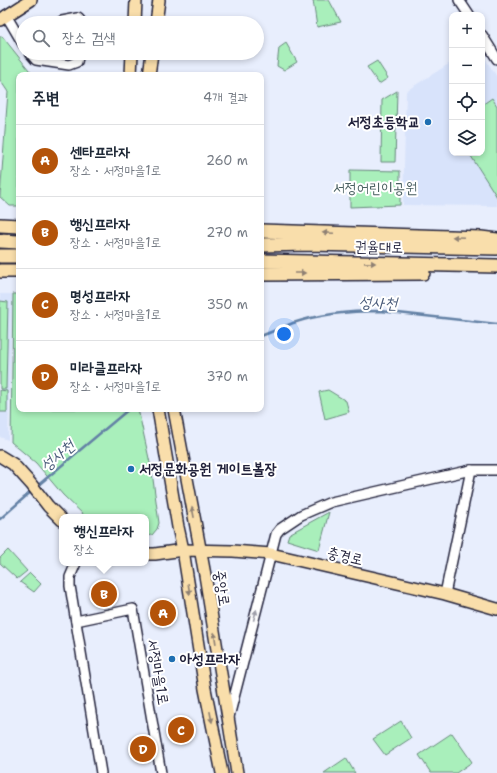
<!DOCTYPE html>
<html lang="ko">
<head>
<meta charset="utf-8">
<style>
	:root { --surface:#fff; --page:#f2f2f3; --text:#1f2937; --muted:#747a83; --line:#e0e1e3; --accent:#b45309 }
	body { margin:0; font-family:"Shantell Sans","Poor Story",sans-serif; background:var(--page); color:var(--text) }
	.controls { position:absolute; right:12px; top:12px; display:grid; overflow:hidden; border-radius:8px; box-shadow:0 2px 6px #0003 }
	.controls button { width:36px; height:36px; display:grid; place-items:center; padding:0; border:0; border-bottom:1px solid var(--line); background:var(--surface); color:var(--text); font:20px sans-serif }
	.you { position:absolute; left:284px; top:334px; width:14px; height:14px; margin:-10px; border:3px solid #fff; border-radius:50%; background:#1a73e8; box-shadow:0 0 0 6px #1a73e833 }
	.badge { display:grid; place-items:center; width:26px; height:26px; border-radius:50%; background:var(--accent); color:#fff; font-size:13px; font-weight:700 }
	.pin { position:absolute; translate:-50% -50%; border:2px solid #fff; box-shadow:0 1px 4px #0006 }
	.popup { position:absolute; left:59px; top:514px; width:90px; height:52px; box-sizing:border-box; display:grid; place-content:center; border-radius:8px; background:var(--surface); filter:drop-shadow(0 1px 3px #0005); font-size:13px; white-space:nowrap; color:var(--muted) }
	.popup b { font-size:15px; color:var(--text) }
	.popup::after { content:''; position:absolute; left:50%; top:100%; margin-left:-8px; border:8px solid transparent; border-top-color:var(--surface) }
	.list { margin:0; padding:0; list-style:none }
	h2 { display:flex; justify-content:space-between; align-items:center; height:52px; margin:0; padding:0 16px; font-size:17px }
	h2 small { font-size:13px; font-weight:400; color:var(--muted) }
	.list li { display:grid; grid-template-columns:26px 1fr auto; gap:12px; align-items:center; box-sizing:border-box; height:72px; padding:0 16px; border-top:1px solid var(--line) }
	.list b { display:block; font-size:15px; white-space:nowrap }
	.list p { margin:0; font-size:13px; white-space:nowrap; color:var(--muted) }
	.list em { font-size:13px; font-style:normal; color:var(--muted) }
	.icon { flex:none; width:22px; height:22px; fill:none; stroke:currentColor; stroke-width:2; stroke-linecap:round; stroke-linejoin:round }
	.map { position:relative; flex:none; width:497px; height:773px; overflow:hidden }
	.search { position:absolute; background:var(--surface); box-shadow:0 2px 6px #0003; left:16px; top:16px; width:248px; height:44px; display:flex; align-items:center; gap:10px; box-sizing:border-box; padding:0 14px; border-radius:22px; color:var(--muted); font-size:15px }
	.panel { position:absolute; background:var(--surface); box-shadow:0 2px 6px #0003; left:16px; top:72px; width:248px; height:340px; border-radius:8px }
	.map>svg:first-child { display:block }
</style>
</head>
<body>
<div class="map">
<svg width="497" height="773" viewBox="0 0 497 773">
	<rect width="100%" height="100%" fill="#e8eefd"/>
	<filter id="ink" filterUnits="userSpaceOnUse"><feTurbulence type="fractalNoise" baseFrequency=".025" numOctaves="2"/><feDisplacementMap in="SourceGraphic" scale="8" xChannelSelector="R" yChannelSelector="G"/><feConvolveMatrix kernelMatrix="1 2 1 2 8 2 1 2 1" color-interpolation-filters="sRGB"/></filter>
	<g filter="url(#ink)">
		<g fill="#d8e3fb">
			<polygon points="482,54 497,77 497,206 403,205 406,91 452,62 452,153 482,153"/>
			<polygon points="0,294 12,294 8,440 0,437"/>
		</g>
		<g fill="#a9efbb" stroke="#66887b">
			<polygon points="313,0 329,0 341,22 317,27"/>
			<polygon points="2,36 33,75 19,75 19,206 10,206 0,197 8,92 0,80 0,37"/>
			<polygon points="286,43 297,62 284,70 277,66 279,48"/>
			<polygon points="377,61 388,78 379,84 367,67"/>
			<polygon points="397,91 395,162 381,162 382,100"/>
			<polygon points="492,98 497,106 497,197 469,153 482,153 482,105"/>
			<polygon points="350,170 400,171 400,205 350,207"/>
			<polygon points="13,294 19,294 19,409 138,409 152,472 159,523 157,529 152,535 146,536 146,517 86,517 63,495 36,463 11,442"/>
			<polygon points="0,301 8,302 6,389 0,389"/>
			<polygon points="0,390 7,391 7,412 0,412"/>
			<polygon points="328,390 346,401 349,412 325,419 319,392"/>
			<polygon points="329,512 319,550 287,540 289,534"/>
			<polygon points="8,550 27,571 17,579 0,563 0,558"/>
			<polygon points="30,573 41,584 34,592 20,582"/>
			<polygon points="401,721 411,738 385,755 373,739"/>
			<polygon points="452,733 472,762 456,773 431,773 419,755"/>
			<polygon points="346,758 355,773 324,773"/>
		</g>
		<g fill="none" stroke-linecap="round" stroke-linejoin="round">
			<g stroke="#6381a5" stroke-width="2.5">
				<path d="M261,336c11,-4 21,-9 32,-13 27,-9 59,-12 87,-12l117,13"/>
				<polyline points="36,487 129,409"/>
				<polyline points="0,519 33,490"/>
			</g>
			<g stroke="#22223b" stroke-width="12">
				<g id="minor">
					<polyline points="459,0 469,15"/>
					<polyline points="6,15 23,44"/>
					<polyline points="59,23 62,21 78,18 80,20 80,23"/>
					<polyline points="482,35 497,59"/>
					<polyline points="30,53 36,60 69,65 77,62 79,53"/>
					<polyline points="76,563 70,577 70,586 101,773"/>
					<polyline points="445,594 471,470"/>
					<polyline points="76,621 133,609 161,773"/>
					<polyline points="229,717 276,534 280,529 301,515 331,502 471,470 497,470"/>
				</g>
			</g>
			<g stroke="#22223b" stroke-width="14">
				<g id="major">
					<polyline points="0,20 31,0"/>
					<polyline points="135,23 136,0"/>
					<polyline points="156,23 159,0"/>
					<polyline points="131,75 132,53"/>
					<polyline points="149,75 152,53"/>
					<polyline points="158,409 178,527 183,550 205,689 222,773"/>
					<polyline points="174,409 205,575 237,773"/>
					<polyline points="0,456 13,464 31,484 48,506 62,520"/>
					<polyline points="146,554 155,554 183,550 233,551 271,554 445,594 497,609"/>
				</g>
			</g>
			<g stroke="#22223b" stroke-width="16">
				<g id="highway">
					<polyline points="0,225 19,226"/>
					<polyline points="261,231 481,238 497,240"/>
					<polyline points="0,241 19,242"/>
					<polyline points="261,245 309,244 497,248"/>
					<polyline points="0,256 19,256"/>
					<polyline points="261,261 497,266"/>
					<polyline points="0,271 19,271"/>
					<polyline points="261,274 423,273"/>
				</g>
			</g>
			<use href="#minor" stroke="#fff" stroke-width="9"/>
			<use href="#major" stroke="#f9deab" stroke-width="11"/>
			<use href="#highway" stroke="#f9deab" stroke-width="13"/>
		</g>
		<defs><path id="oneway-solid" d="M-6-.8H1V-3.2L6.5 0L1 3.2V.8H-6Z"/></defs>
		<g fill="#8e8073">
			<use href="#oneway-solid" transform="translate(328 233) rotate(-178)"/>
			<use href="#oneway-solid" transform="translate(458 237) rotate(-178)"/>
			<use href="#oneway-solid" transform="translate(370 263) rotate(1)"/>
			<use href="#oneway-solid" transform="translate(300 273)"/>
			<use href="#oneway-solid" transform="translate(193 512) rotate(-101)"/>
			<use href="#oneway-solid" transform="translate(189 589) rotate(81)"/>
			<use href="#oneway-solid" transform="translate(215 638) rotate(-99)"/>
			<use href="#oneway-solid" transform="translate(211 717) rotate(79)"/>
		</g>
		<use fill="#9c9ca7" href="#oneway-solid" transform="translate(255 615) rotate(-75)"/>
	</g>
	<g fill="#1f6fb2" stroke="#fff" stroke-width="1.5">
		<circle cx="428" cy="122" r="4"/>
		<circle cx="131" cy="469" r="4"/>
		<circle cx="172" cy="659" r="4"/>
	</g>
	<g text-anchor="middle" stroke-width="4" stroke-linejoin="round" paint-order="stroke">
		<g font-size="15" font-weight="bold" fill="#22223b" stroke="#fff" text-anchor="start">
			<text x="420" y="127" text-anchor="end">서정초등학교</text>
			<text x="139" y="474">서정문화공원 게이트볼장</text>
			<text x="180" y="664">아성프라자</text>
		</g>
		<g font-size="15" fill="#4a6061" stroke="#fff">
			<text x="375" y="193">서정어린이공원</text>
		</g>
		<g font-size="15" fill="#22223b" stroke="#fff">
			<text transform="translate(379 247) rotate(1)" y="5">권율대로</text>
			<text transform="translate(345 556) rotate(13)" y="5">충경로</text>
			<text transform="translate(222 588) rotate(81)" y="5">중앙로</text>
			<text transform="translate(158 672) rotate(80)" y="5">서정마을1로</text>
		</g>
		<g font-size="16" font-style="italic" fill="#485a79" stroke="#fff">
			<text transform="translate(378 302) rotate(2)" y="6">성사천</text>
			<text transform="translate(57 455) rotate(-40)" y="6">성사천</text>
		</g>
	</g>
</svg>
<div class="controls">
<button>+</button>
<button>−</button>
<button><svg class="icon" aria-label="locate" viewBox="0 0 24 24"><circle cx="12" cy="12" r="6"/><path d="M12 2v4M12 18v4M2 12h4M18 12h4"/></svg></button>
<button><svg class="icon" aria-label="layers" viewBox="0 0 24 24"><path d="M12 4l9 5-9 5-9-5zM3 14l9 5 9-5"/></svg></button>
</div>
<div class="you"></div>
<div class="pin badge" style="left:163px;top:613px">A</div>
<div class="pin badge" style="left:104px;top:594px">B</div>
<div class="popup"><b>행신프라자</b>장소</div>
<div class="pin badge" style="left:181px;top:730px">C</div>
<div class="pin badge" style="left:143px;top:749px">D</div>
<div class="search"><svg class="icon" aria-label="search" viewBox="0 0 24 24"><circle cx="10" cy="10" r="6"/><path d="M15 15l6 6"/></svg>장소 검색</div>
<section class="panel">
<h2>주변<small>4개 결과</small></h2>
<ul class="list">
<li><span class="badge">A</span><div><b>센타프라자</b><p>장소 · 서정마을1로</p></div><em>260 m</em></li>
<li><span class="badge">B</span><div><b>행신프라자</b><p>장소 · 서정마을1로</p></div><em>270 m</em></li>
<li><span class="badge">C</span><div><b>명성프라자</b><p>장소 · 서정마을1로</p></div><em>350 m</em></li>
<li><span class="badge">D</span><div><b>미라클프라자</b><p>장소 · 서정마을1로</p></div><em>370 m</em></li>
</ul>
</section>
</div>
</body>
</html>
